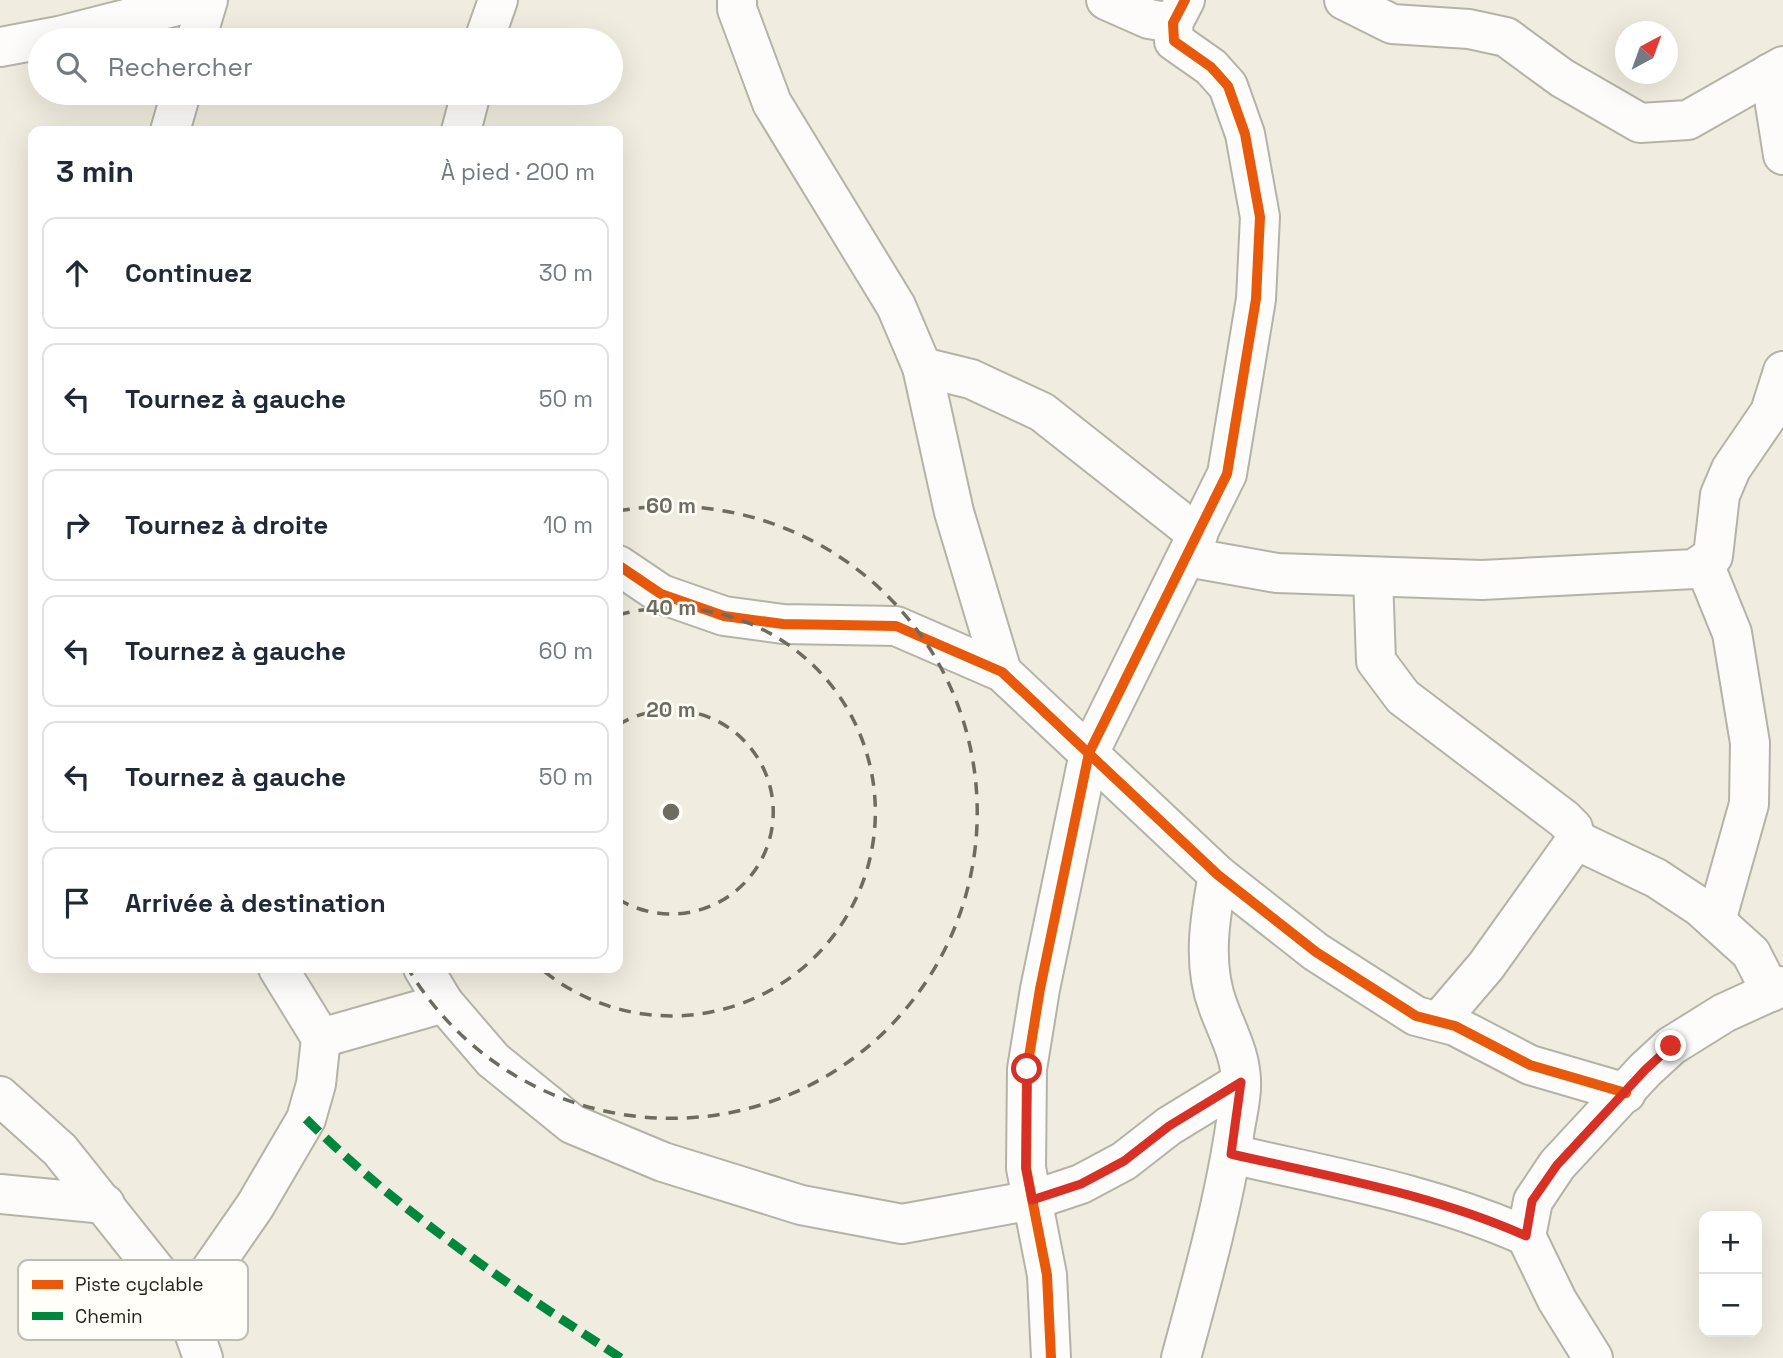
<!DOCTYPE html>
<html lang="fr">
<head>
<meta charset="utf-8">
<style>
	:root { --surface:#fff; --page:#f2f2f3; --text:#1f2937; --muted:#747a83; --line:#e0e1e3 }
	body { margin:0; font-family:"Space Grotesk",sans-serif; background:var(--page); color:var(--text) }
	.controls { position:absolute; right:21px; bottom:21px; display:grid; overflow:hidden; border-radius:14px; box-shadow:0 7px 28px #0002 }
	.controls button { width:63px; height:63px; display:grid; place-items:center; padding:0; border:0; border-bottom:2px solid var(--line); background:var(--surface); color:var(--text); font:35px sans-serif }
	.compass { position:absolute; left:1615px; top:21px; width:63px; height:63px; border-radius:50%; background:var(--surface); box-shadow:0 7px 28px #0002; rotate:41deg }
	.stop { position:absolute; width:21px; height:21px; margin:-16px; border:5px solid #d93025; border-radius:50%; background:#fff }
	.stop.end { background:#d93025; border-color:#fff; box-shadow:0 2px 7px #0008 }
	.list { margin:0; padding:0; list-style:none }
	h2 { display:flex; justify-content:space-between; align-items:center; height:91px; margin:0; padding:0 28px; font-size:30px }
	h2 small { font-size:23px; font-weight:400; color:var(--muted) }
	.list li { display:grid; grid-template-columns:46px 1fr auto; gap:21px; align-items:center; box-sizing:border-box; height:112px; margin:0 14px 14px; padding:0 14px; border:2px solid var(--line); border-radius:14px }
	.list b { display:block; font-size:26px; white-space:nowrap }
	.list em { font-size:23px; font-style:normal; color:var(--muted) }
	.icon { flex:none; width:38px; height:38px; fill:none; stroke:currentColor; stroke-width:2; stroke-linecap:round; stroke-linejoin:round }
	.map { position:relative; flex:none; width:1783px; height:1358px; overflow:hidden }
	.search { position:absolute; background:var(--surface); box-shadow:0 7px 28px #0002; left:28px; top:28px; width:595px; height:77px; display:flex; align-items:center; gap:18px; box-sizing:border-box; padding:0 24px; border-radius:38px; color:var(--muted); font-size:26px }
	.panel { position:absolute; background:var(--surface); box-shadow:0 7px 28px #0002; left:28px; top:126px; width:595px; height:847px; border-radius:14px }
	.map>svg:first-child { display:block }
</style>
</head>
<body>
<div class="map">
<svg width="1783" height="1358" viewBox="0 0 1783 1358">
	<rect width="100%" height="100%" fill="#f0ecdf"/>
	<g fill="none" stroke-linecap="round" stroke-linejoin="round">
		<g stroke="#b5b2a7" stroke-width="42">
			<g id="street">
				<polyline points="737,0 737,9 772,103 896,306 922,367 954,512 1002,672"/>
				<polyline points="1106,0 1149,19 1173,23"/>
				<polyline points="1344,0 1392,24 1469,29 1506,37 1562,78 1640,123 1688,120 1783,66"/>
				<polyline points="196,40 208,0"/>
				<polyline points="484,40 498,0"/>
				<polyline points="0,47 59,36 200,0"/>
				<polyline points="1770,73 1783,155"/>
				<polyline points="170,131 181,93"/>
				<polyline points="461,131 471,93"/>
				<polyline points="922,367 971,379 1042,412 1198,535"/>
				<polyline points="1187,557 1277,573 1482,580 1694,569 1713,556 1720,495 1731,469 1770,412 1783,371"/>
				<polyline points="1704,564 1732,633 1750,743 1749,804 1716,921"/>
				<polyline points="618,565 661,594 724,616 783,624 896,626 1002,672 1218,875 1316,952 1416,1016 1455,1026 1530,1065 1626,1093"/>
				<polyline points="1373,577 1376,661 1403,697 1564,819 1573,828 1576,840 1486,966 1439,1021"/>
				<polyline points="1576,840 1656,878 1700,907 1751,953 1771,992"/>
				<polyline points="423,968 444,1003 493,1060 572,1124 663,1162 801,1205 902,1224 1033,1200 1081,1184 1124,1161 1169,1126 1241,1082"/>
				<polyline points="321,1038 444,1003"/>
				<polyline points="0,1096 60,1150 185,1307"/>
				<path d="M1231,1154c100,23 201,40 295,82l7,-35 24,-36 88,-95 26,-24 53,-33 59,-27"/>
				<polyline points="0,1194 105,1204"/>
				<polyline points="1526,1236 1557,1300 1593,1358"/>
				<polyline points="203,1358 185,1307 255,1206 306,1119 316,1084 321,1038 278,968"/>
				<polyline points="1051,1358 1047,1275 1026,1168 1027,1069 1040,989 1089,753 1227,474 1256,299 1260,217 1245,134 1228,86 1211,67 1174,41 1173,23 1185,0"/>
				<path d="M1181,1358c20,-74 41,-148 53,-223 2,-17 8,-36 7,-53 0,-27 -14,-51 -23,-76 -16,-42 -8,-89 0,-131"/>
			</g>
		</g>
		<use href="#street" stroke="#fdfcfa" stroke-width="38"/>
		<path stroke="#00873e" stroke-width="9" stroke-dasharray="18 9" stroke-linecap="butt" d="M306,1119c96,95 202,166 315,239"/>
		<g stroke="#fffef9" stroke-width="15">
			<g id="cycleway">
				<polyline points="618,565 661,594 724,616 783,624 896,626 1002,672 1218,875 1316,952 1416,1016 1455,1026 1530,1065 1626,1093"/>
				<polyline points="1051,1358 1047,1275 1026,1168 1027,1069 1040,989 1089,753 1227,474 1256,299 1260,217 1245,134 1228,86 1211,67 1174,41 1173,23 1185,0"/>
			</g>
		</g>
		<use href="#cycleway" stroke="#e8590c" stroke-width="10"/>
	</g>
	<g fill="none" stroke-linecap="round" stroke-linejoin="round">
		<path stroke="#d93025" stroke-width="9" d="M1027,1069l-1,99 6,32 49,-16 43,-23 45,-35 72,-44 -10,72c100,23 201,40 295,82l6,-35 25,-36 88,-95 26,-24"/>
	</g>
	<g fill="none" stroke="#6e6b60" stroke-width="3.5" stroke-dasharray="12 9">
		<path d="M618 725A102 102 0 1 1 618 899"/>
		<path d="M618 615A204 204 0 1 1 540 968"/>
		<path d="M618 511A306 306 0 1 1 409 970"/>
	</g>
	<rect x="18" y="1260" width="230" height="80" rx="10" fill="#fffef9" stroke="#bebdb7" stroke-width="2"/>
	<rect x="32" y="1280" width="31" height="9" fill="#e8590c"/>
	<rect x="32" y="1312" width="31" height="8" fill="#00873e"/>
	<g font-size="19" fill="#28251c">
		<text x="75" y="1291">Piste cyclable</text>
		<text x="75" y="1323">Chemin</text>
	</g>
	<circle cx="671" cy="812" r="10" fill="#6e6b60" stroke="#fffef9" stroke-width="3.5"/>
	<g font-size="21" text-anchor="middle" font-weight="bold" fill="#6e6b60" stroke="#fffef9" stroke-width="5" stroke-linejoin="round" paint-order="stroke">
		<text x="671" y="513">60 m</text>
		<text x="671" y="615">40 m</text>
		<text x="671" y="717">20 m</text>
	</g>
</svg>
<div class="controls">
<button>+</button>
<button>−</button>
</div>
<svg class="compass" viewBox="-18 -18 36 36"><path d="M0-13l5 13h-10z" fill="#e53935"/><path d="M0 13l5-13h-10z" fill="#747a83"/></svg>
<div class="stop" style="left:1027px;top:1069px"></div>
<div class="stop end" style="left:1671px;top:1046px"></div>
<div class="search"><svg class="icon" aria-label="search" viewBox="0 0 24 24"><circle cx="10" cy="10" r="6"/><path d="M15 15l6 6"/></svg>Rechercher</div>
<section class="panel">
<h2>3 min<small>À pied · 200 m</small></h2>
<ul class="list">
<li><svg class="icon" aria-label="ahead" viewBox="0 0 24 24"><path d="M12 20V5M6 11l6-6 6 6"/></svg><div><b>Continuez</b></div><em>30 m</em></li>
<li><svg class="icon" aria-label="left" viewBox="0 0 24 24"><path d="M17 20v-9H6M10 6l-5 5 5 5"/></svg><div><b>Tournez à gauche</b></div><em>50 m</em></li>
<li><svg class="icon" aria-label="right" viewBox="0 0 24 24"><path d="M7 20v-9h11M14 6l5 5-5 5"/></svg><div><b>Tournez à droite</b></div><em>10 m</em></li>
<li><svg class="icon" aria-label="left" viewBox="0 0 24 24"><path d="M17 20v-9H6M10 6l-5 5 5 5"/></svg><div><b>Tournez à gauche</b></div><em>60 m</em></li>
<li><svg class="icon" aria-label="left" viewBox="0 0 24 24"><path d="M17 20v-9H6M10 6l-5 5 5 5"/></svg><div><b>Tournez à gauche</b></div><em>50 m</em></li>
<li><svg class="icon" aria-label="arrive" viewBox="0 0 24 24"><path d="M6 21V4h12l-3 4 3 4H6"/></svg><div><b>Arrivée à destination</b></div></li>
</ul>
</section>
</div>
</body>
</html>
